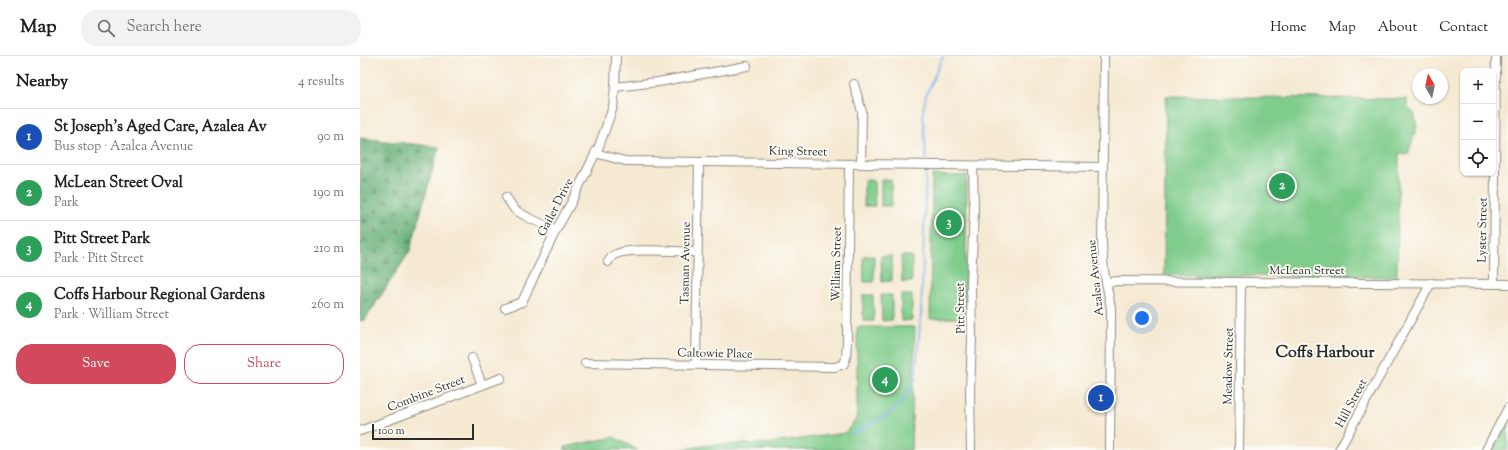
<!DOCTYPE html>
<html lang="en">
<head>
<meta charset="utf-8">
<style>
	:root { --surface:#fff; --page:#f2f2f2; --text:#202124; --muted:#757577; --line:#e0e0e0; --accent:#d1495b }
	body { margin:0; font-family:"Sorts Mill Goudy",serif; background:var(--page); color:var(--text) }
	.controls { position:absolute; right:12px; top:12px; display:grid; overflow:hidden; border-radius:8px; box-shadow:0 1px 3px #0004 }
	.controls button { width:36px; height:36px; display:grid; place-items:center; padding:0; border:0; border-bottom:1px solid var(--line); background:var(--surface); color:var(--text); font:20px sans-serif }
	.compass { position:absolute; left:1052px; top:12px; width:36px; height:36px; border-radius:50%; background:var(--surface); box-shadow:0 1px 3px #0004; rotate:351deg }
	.scale { position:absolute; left:12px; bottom:10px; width:102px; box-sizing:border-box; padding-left:4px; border:2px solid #2b2b2b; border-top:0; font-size:11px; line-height:14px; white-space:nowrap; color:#2b2b2b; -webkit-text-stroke:3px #fdfcf7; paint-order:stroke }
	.you { position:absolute; left:782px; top:262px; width:14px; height:14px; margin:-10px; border:3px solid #fff; border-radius:50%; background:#1a73e8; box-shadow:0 0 0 6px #1a73e833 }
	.badge { display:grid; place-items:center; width:26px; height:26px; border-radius:50%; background:var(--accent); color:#fff; font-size:13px; font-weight:700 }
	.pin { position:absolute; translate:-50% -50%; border:2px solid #fff; box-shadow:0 1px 4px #0006 }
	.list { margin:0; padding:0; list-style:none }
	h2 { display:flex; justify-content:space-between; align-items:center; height:52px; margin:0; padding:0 16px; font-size:17px }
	h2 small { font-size:13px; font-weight:400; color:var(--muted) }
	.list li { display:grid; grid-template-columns:26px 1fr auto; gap:12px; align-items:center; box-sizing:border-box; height:56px; padding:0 16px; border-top:1px solid var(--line) }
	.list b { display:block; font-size:15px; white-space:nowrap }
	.list p { margin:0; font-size:13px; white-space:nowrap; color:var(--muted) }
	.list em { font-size:13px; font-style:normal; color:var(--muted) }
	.actions { display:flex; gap:8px; padding:12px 16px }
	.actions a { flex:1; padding:9px 0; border:1px solid var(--accent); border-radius:16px; text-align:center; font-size:14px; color:var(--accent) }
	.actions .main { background:var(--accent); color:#fff }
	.icon { flex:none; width:22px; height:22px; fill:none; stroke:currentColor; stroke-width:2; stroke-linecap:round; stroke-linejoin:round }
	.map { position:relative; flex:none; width:1148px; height:394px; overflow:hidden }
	header { display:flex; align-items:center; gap:24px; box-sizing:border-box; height:56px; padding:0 20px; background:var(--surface); border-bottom:1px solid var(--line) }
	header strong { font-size:19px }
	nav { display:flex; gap:22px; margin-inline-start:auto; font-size:14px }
	.search { width:280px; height:36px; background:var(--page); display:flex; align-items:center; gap:10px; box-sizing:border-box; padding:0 14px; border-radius:16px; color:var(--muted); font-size:15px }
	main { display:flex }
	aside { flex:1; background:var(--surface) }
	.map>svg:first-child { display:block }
</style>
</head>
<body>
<header>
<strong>Map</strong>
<div class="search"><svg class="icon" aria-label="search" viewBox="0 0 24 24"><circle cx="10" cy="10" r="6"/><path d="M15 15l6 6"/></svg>Search here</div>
<nav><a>Home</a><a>Map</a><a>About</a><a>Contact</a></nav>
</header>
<main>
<aside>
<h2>Nearby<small>4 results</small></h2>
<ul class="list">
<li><span class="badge" style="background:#1a4fb4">1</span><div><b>St Joseph's Aged Care, Azalea Av</b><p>Bus stop · Azalea Avenue</p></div><em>90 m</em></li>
<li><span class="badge" style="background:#2e9e5b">2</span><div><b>McLean Street Oval</b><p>Park</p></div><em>190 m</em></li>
<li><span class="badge" style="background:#2e9e5b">3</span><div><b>Pitt Street Park</b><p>Park · Pitt Street</p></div><em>210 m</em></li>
<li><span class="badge" style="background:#2e9e5b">4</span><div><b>Coffs Harbour Regional Gardens</b><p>Park · William Street</p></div><em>260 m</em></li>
</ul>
<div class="actions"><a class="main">Save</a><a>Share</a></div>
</aside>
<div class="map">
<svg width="1148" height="394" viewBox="0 0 1148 394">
	<defs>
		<pattern id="forest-firs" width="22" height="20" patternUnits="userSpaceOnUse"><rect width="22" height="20" fill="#67b077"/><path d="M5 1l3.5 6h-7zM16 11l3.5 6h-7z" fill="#558f62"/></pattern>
	</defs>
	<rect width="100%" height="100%" fill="#fdfcf7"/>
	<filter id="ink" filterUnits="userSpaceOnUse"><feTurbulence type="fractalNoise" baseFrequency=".025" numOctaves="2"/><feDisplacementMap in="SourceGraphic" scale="8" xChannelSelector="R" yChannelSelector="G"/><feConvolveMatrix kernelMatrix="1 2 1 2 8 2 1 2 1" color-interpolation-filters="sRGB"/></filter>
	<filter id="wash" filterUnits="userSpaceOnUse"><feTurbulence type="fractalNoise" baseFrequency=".012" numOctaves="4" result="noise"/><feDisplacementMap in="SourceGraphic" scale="16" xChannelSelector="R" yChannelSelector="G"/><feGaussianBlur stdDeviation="0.9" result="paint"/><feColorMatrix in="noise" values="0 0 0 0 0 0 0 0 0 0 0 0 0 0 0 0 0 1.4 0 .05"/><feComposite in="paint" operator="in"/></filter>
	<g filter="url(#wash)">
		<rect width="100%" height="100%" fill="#f5e9d2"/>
		<polygon fill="url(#forest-firs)" stroke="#496e51" points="0,82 79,91 50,195 5,264 0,265"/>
		<g fill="#7fcc8b" stroke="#557c5b">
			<polygon points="806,40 1047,43 1047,51 1054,57 1057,70 1048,98 1039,97 1037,221 804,219"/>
			<polygon points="572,119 607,120 605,262 570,263"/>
			<polygon points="504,124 514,124 515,150 504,150"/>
			<polygon points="521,124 531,124 532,150 521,150"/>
			<polygon points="503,200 514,200 514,226 504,226"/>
			<polygon points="521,200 532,200 532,225 522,226"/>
			<polygon points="541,200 552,200 552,226 542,226"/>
			<polygon points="503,239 513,239 514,265 503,265"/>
			<polygon points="521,239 532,239 532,264 522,265"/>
			<polygon points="541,239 552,239 552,264 541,265"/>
			<polygon points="497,271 555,271 551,394 314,394 350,389 410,387 485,377 497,362"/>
			<polygon points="1148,363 1148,394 1131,394"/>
			<polygon points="254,381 278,394 205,394 205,391"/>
		</g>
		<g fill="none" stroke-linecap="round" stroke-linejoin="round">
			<g stroke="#7db2eb" stroke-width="2">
				<polyline points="566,102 563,55 566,40 583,0"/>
				<polyline points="492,378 529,358 545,343 555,323 561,259 566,119"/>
			</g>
		</g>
	</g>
	<g filter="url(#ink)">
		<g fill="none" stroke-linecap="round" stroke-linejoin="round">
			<g stroke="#908a7e" stroke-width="10">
				<g id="minor">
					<polyline points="744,0 742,188 744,215 751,252 751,265 750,394"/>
					<polyline points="494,28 502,56 501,108"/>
					<polyline points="255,31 298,26 387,10"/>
					<polyline points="235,97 265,105 743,111"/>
					<polyline points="146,141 155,154 169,162 196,174"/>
					<path d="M248,206c2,-3 4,-7 8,-8 15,-7 63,-2 81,-2"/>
					<polyline points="746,227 757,225 1148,228"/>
					<polyline points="1134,228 1136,0"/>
					<polyline points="145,252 162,246 196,174 210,149 239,90 246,71 253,51 255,31 256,0"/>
					<polyline points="112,302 122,329"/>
					<polyline points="225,307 475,311 484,308 486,302 487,284 489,108"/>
					<polyline points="336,308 339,106"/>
					<polyline points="0,375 141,322"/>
					<polyline points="611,394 610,334 612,282 611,228 614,153 613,110"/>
					<polyline points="879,394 881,226"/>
					<polyline points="979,394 1071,227"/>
					<polyline points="1126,394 1148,352"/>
				</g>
			</g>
			<use href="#minor" stroke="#fff" stroke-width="8"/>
		</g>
	</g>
	<g text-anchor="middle" stroke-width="3.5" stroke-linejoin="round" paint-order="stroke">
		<g font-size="12" fill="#2b2b2b" stroke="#fdfcf7">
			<text transform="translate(438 95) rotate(1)" y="4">King Street</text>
			<text transform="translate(195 151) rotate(-63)" y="4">Gailer Drive</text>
			<text transform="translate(1122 174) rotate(-89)" y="4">Lyster Street</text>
			<text transform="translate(325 207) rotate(-89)" y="4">Tasman Avenue</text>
			<text transform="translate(476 208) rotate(-89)" y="4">William Street</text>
			<text x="947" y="218">McLean Street</text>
			<text transform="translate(735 222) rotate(-96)" y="4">Azalea Avenue</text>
			<text transform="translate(600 252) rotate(-91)" y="4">Pitt Street</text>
			<text transform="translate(355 297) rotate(1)" y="4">Caltowie Place</text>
			<text transform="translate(868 310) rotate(-89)" y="4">Meadow Street</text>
			<text transform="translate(66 337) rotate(-21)" y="4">Combine Street</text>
			<text transform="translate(991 347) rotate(-62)" y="4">Hill Street</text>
		</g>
		<g font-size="16" font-weight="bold" fill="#2b2b2b" stroke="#fdfcf7">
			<text x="965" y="301">Coffs Harbour</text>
		</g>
	</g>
</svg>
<div class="controls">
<button>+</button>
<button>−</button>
<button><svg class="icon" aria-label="locate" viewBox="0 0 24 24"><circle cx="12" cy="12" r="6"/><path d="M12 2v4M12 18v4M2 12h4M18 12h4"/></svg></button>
</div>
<svg class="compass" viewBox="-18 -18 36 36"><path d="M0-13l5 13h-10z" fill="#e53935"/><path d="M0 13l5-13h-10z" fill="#757577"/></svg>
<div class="scale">100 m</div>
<div class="you"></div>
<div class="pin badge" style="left:741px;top:342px;background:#1a4fb4">1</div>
<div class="pin badge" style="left:922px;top:130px;background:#2e9e5b">2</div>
<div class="pin badge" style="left:589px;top:167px;background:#2e9e5b">3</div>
<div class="pin badge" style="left:525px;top:324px;background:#2e9e5b">4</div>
</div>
</main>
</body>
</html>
